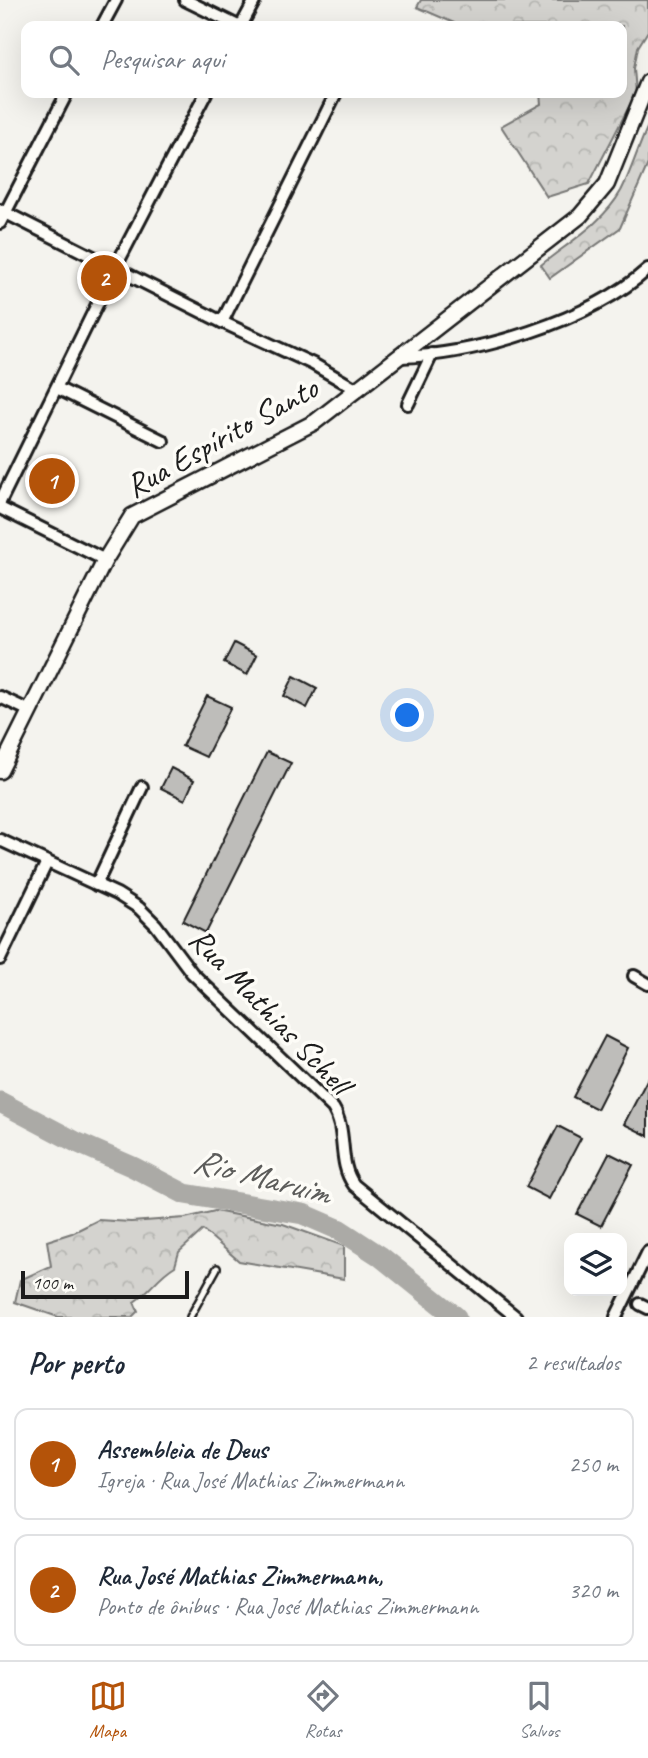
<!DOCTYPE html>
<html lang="pt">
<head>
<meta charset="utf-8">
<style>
	:root { --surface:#fff; --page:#f6f6f7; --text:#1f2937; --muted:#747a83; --line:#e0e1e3; --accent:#b45309 }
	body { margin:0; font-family:Caveat,sans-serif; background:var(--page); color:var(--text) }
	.controls { position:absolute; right:21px; bottom:21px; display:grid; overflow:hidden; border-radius:14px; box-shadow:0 7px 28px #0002 }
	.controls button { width:63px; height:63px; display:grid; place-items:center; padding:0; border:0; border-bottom:2px solid var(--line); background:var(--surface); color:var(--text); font:35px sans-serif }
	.scale { position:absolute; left:21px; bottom:18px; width:168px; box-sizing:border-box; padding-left:7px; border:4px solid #1c1c1c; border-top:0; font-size:19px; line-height:24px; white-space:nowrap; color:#1c1c1c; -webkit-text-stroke:5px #fdfcf7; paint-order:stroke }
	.you { position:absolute; left:408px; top:716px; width:24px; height:24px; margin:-18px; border:5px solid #fff; border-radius:50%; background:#1a73e8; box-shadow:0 0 0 10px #1a73e833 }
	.badge { display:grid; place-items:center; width:46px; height:46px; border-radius:50%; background:var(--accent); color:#fff; font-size:23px; font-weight:700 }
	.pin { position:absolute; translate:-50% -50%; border:4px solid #fff; box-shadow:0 2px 7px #0006 }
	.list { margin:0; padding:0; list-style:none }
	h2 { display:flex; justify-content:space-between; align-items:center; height:91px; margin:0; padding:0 28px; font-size:30px }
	h2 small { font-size:23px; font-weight:400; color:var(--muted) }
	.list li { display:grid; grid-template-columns:46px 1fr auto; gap:21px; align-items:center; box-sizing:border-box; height:112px; margin:0 14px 14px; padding:0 14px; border:2px solid var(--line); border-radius:14px }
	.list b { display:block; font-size:26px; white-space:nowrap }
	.list p { margin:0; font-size:23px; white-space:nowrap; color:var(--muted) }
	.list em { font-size:23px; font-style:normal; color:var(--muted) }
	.icon { flex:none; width:38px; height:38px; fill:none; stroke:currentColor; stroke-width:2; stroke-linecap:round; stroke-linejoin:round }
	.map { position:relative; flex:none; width:648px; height:1317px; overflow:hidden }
	.search { position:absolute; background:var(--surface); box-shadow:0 7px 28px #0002; left:21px; right:21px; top:21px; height:77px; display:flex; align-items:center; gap:18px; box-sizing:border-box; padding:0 24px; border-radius:14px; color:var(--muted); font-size:26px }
	.sheet { height:343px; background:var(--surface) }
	nav { display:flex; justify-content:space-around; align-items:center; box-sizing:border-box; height:98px; border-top:2px solid var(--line); background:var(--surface); font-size:19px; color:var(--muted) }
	nav a { display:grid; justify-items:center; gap:4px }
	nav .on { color:var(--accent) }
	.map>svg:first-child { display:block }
</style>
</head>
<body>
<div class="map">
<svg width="648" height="1317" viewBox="0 0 648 1317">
	<defs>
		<pattern id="forest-crowns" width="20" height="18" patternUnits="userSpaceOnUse" patternTransform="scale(1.75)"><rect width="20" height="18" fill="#d4d3cf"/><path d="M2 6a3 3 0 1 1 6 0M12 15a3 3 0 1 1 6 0" fill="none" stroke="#b5b5b1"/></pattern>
	</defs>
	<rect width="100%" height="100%" fill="#f4f3ee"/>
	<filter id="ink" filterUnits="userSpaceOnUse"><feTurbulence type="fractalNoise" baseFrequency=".0143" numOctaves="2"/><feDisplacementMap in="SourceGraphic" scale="14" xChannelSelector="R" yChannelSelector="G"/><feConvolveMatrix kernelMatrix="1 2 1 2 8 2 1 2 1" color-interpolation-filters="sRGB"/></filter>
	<g filter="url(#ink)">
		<g fill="url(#forest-crowns)" stroke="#787876" stroke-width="2">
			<polygon points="421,0 648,0 648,31 638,47 634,68 636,93 589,184 547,197 501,126 541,104 540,93 622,93 622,26 461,26 417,7"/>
			<path d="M648,126v38l-28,64 -70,50 -9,-13c27,-22 62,-42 80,-74 10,-19 17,-44 27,-65z"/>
			<path d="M215,1211l68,13 61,22v33l-105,-18 -36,-31 -24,22 -4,14c-17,10 -25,25 -41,36l4,9 -6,6h-74l-43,-15 5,-22 31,-14 -4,-25 25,-8 26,-13 33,2 54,-4z"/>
		</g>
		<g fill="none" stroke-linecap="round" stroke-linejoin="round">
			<polyline stroke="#abaaa6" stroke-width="21" points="0,1102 76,1142 133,1167 185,1194 303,1214 340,1230 380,1256 456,1317"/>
		</g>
		<g fill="#bebdba" stroke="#1c1c1c" stroke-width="2">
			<polygon points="44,470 66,480 59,492 38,482"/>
			<polygon points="234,643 257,655 247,675 224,663"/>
			<polygon points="294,676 317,688 307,708 284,696"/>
			<polygon points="207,696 231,707 206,757 182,746"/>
			<polygon points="267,752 291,763 206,933 183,921"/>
			<polygon points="171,768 194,780 185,800 161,788"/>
			<polygon points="605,1036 628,1048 597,1109 573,1097"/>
			<polygon points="648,1078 648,1136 624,1124"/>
			<polygon points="558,1126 581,1138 549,1199 526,1187"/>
			<polygon points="609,1153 633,1165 601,1226 577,1214"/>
		</g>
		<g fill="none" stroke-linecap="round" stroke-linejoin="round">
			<g stroke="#1c1c1c" stroke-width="10">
				<polyline id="service" points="190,1317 217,1268"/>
			</g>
			<g stroke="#1c1c1c" stroke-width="16">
				<g id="minor">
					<polyline points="185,0 238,26"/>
					<polyline points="102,26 116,0"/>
					<polyline points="241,26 255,0"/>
					<polyline points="0,210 222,322 313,364 356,389"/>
					<polyline points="0,223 67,93"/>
					<polyline points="222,322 336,93"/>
					<path d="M399,357c76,-2 191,-36 249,-88"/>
					<polyline points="57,388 163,441"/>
					<polyline points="408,404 432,354"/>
					<polyline points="0,502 115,268 206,93"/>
					<polyline points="0,508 105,560"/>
					<polyline points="0,697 30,711"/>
					<path d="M0,840l117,54 22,14 17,17 36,48 141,135c15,24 4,54 21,77l162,132"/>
					<polyline points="96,885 142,787"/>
					<polyline points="0,959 47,862"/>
					<polyline points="634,976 648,984"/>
					<polyline points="640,1304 648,1308"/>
					<polyline points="616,1317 648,1252"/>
				</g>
			</g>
			<g stroke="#1c1c1c" stroke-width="19">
				<polyline id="tertiary" points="0,771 105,560 132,516 315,422 580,216 607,184 648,82"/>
			</g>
			<use href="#service" stroke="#fdfcf7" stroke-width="5"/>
			<use href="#minor" stroke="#fdfcf7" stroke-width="10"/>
			<use href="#tertiary" stroke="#fdfcf7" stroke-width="14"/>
		</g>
	</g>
	<g text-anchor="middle" stroke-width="7" stroke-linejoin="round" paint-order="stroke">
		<g font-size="33" fill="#1c1c1c" stroke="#fdfcf7">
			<text transform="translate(221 436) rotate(-29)" y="12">Rua Espírito Santo</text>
			<text transform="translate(271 1010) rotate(46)" y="12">Rua Mathias Schell</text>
		</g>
		<g font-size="35" font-style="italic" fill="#5c5c5a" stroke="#fdfcf7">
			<text transform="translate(262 1176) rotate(14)" y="12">Rio Maruim</text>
		</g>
	</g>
</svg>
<div class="controls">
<button><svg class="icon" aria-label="layers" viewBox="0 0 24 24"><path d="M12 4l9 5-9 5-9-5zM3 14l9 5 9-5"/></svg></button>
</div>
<div class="scale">100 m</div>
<div class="you"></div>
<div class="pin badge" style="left:52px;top:481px">1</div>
<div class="pin badge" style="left:104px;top:278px">2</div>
<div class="search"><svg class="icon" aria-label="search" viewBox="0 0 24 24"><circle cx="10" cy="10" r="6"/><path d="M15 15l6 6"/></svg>Pesquisar aqui</div>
</div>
<section class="sheet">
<h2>Por perto<small>2 resultados</small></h2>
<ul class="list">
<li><span class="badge">1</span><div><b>Assembleia de Deus</b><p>Igreja · Rua José Mathias Zimmermann</p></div><em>250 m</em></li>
<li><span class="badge">2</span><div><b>Rua José Mathias Zimmermann,</b><p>Ponto de ônibus · Rua José Mathias Zimmermann</p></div><em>320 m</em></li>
</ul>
</section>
<nav>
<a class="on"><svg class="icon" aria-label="map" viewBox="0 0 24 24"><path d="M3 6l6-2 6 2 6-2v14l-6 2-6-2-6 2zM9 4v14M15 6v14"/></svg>Mapa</a>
<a><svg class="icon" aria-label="directions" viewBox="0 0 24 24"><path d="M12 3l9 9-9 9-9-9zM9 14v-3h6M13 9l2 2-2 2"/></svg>Rotas</a>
<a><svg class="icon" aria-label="saved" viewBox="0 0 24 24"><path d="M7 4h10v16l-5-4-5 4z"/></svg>Salvos</a>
</nav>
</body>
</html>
